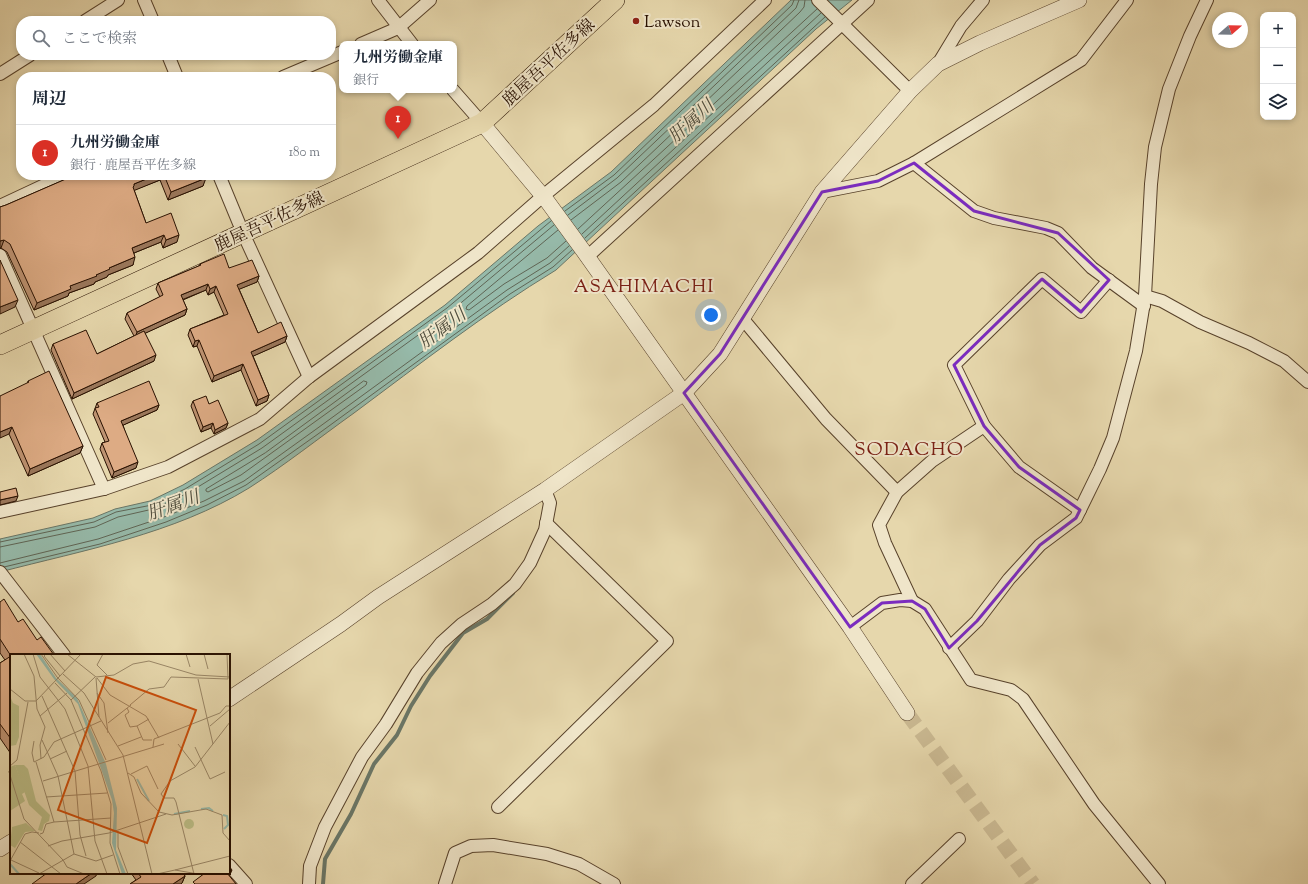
<!DOCTYPE html>
<html lang="ja">
<head>
<meta charset="utf-8">
<style>
	:root { --surface:#fff; --page:#f6f6f7; --text:#1f2937; --muted:#747a83; --line:#e0e1e3; --accent:#d93025 }
	body { margin:0; font-family:"Sorts Mill Goudy","Noto Serif JP",serif; background:var(--page); color:var(--text) }
	.controls { position:absolute; right:12px; top:12px; display:grid; overflow:hidden; border-radius:8px; box-shadow:0 2px 6px #0003 }
	.controls button { width:36px; height:36px; display:grid; place-items:center; padding:0; border:0; border-bottom:1px solid var(--line); background:var(--surface); color:var(--text); font:20px sans-serif }
	.compass { position:absolute; left:1212px; top:12px; width:36px; height:36px; border-radius:50%; background:var(--surface); box-shadow:0 2px 6px #0003; rotate:70deg }
	.you { position:absolute; left:711px; top:315px; width:14px; height:14px; margin:-10px; border:3px solid #fff; border-radius:50%; background:#1a73e8; box-shadow:0 0 0 6px #1a73e833 }
	.badge { display:grid; place-items:center; width:26px; height:26px; border-radius:50%; background:var(--accent); color:#fff; font-size:13px; font-weight:700 }
	.pin { position:absolute; translate:-50% -33px; filter:drop-shadow(0 1px 2px #0008) }
	.pin::after { content:''; position:absolute; top:21px; width:14px; height:12px; background:inherit; clip-path:polygon(0 0,100% 0,50% 100%) }
	.popup { position:absolute; left:339px; top:41px; width:118px; height:52px; box-sizing:border-box; display:grid; place-content:center; border-radius:8px; background:var(--surface); filter:drop-shadow(0 1px 3px #0005); font-size:13px; white-space:nowrap; color:var(--muted) }
	.popup b { font-size:15px; color:var(--text) }
	.popup::after { content:''; position:absolute; left:50%; top:100%; margin-left:-8px; border:8px solid transparent; border-top-color:var(--surface) }
	.list { margin:0; padding:0; list-style:none }
	h2 { display:flex; justify-content:space-between; align-items:center; height:52px; margin:0; padding:0 16px; font-size:17px }
	h2 small { font-size:13px; font-weight:400; color:var(--muted) }
	.list li { display:grid; grid-template-columns:26px 1fr auto; gap:12px; align-items:center; box-sizing:border-box; height:56px; padding:0 16px; border-top:1px solid var(--line) }
	.list b { display:block; font-size:15px; white-space:nowrap }
	.list p { margin:0; font-size:13px; white-space:nowrap; color:var(--muted) }
	.list em { font-size:13px; font-style:normal; color:var(--muted) }
	.icon { flex:none; width:22px; height:22px; fill:none; stroke:currentColor; stroke-width:2; stroke-linecap:round; stroke-linejoin:round }
	.map { position:relative; flex:none; width:1308px; height:884px; overflow:hidden }
	.search { position:absolute; background:var(--surface); box-shadow:0 2px 6px #0003; left:16px; top:16px; width:320px; height:44px; display:flex; align-items:center; gap:10px; box-sizing:border-box; padding:0 14px; border-radius:16px; color:var(--muted); font-size:15px }
	.panel { position:absolute; background:var(--surface); box-shadow:0 2px 6px #0003; left:16px; top:72px; width:320px; height:108px; border-radius:16px }
	.map>svg:first-child { display:block }
</style>
</head>
<body>
<div class="map">
<svg width="1308" height="884" viewBox="0 0 1308 884">
	<rect width="100%" height="100%" fill="#e6d7ac"/>
	<filter id="stains"><feTurbulence type="fractalNoise" baseFrequency=".005" numOctaves="4"/><feColorMatrix values="0 0 0 0 .2 0 0 0 0 .09 0 0 0 0 .02 0 0 0 .5 -.17"/></filter>
	<radialGradient id="worn" r=".72"><stop offset=".6" stop-color="#630" stop-opacity="0"/><stop offset="1" stop-color="#630" stop-opacity=".3"/></radialGradient>
	<path fill="#96baaa" stroke="#6a7666" d="M791,0h61l-36,29 -260,241c-71,43 -136,94 -202,143 -35,25 -69,52 -105,75 -75,46 -165,62 -249,84v-33l93,-21 22,-9 35,-8 33,-16 74,-45 188,-135 93,-79 73,-54z"/>
	<g fill="none" stroke-linecap="round" stroke-linejoin="round">
		<g stroke="#5f6555" stroke-width="1">
			<polyline points="565,211 614,175 792,5 794,0"/>
			<polyline points="568,215 617,178 796,8 799,0"/>
			<polyline points="571,220 621,182 800,12 804,7 805,0"/>
			<polyline points="578,229 817,9"/>
			<polyline points="558,230 467,306 466,309 469,310 504,284 547,258 566,241"/>
			<polyline points="582,234 821,13"/>
			<polyline points="585,238 825,17"/>
			<polygon points="364,381 367,382 366,385 241,475 208,492 206,491 206,489 265,453"/>
			<polyline points="0,542 94,522 116,512 152,505 185,489 259,444 447,308 551,221"/>
			<polyline points="0,547 95,527 118,517 153,509 188,493 262,448 450,312 554,225"/>
			<polyline points="0,563 98,539 164,517 204,501 244,481 315,430 507,290 550,263 569,246"/>
			<polyline points="4,567 100,544 166,522 207,505 246,485 318,434 510,294 553,267 572,250"/>
		</g>
		<polyline stroke="#6a7666" stroke-width="4" points="323,884 325,859 351,814 374,764 397,735 411,706 430,676 463,633 487,619 513,593"/>
		<polyline stroke="#cab992" stroke-width="15" stroke-dasharray="15 8" stroke-linecap="butt" points="907,713 1033,884"/>
		<g stroke="#58422b" stroke-width="14">
			<g id="minor">
				<polyline points="144,0 153,21"/>
				<polyline points="378,0 412,44"/>
				<polyline points="818,0 910,91"/>
				<polyline points="85,21 118,0"/>
				<polyline points="361,44 398,28 430,0"/>
				<polyline points="168,55 177,77"/>
				<polyline points="938,64 961,26 983,0"/>
				<polyline points="0,74 30,55"/>
				<polyline points="283,77 342,52"/>
				<polyline points="453,90 482,123"/>
				<polyline points="914,163 974,211 994,218 1046,228 1058,233 1092,268 1144,306"/>
				<polyline points="219,175 243,233 309,377"/>
				<polyline points="822,192 878,181 914,163 1081,60 1127,0"/>
				<polyline points="0,206 66,175"/>
				<polyline points="0,255 104,489"/>
				<polyline points="587,257 868,0"/>
				<polyline points="1145,296 1162,301 1200,322 1249,343 1284,361 1308,382"/>
				<polyline points="742,318 826,419 897,492"/>
				<polyline points="984,426 1019,467 1080,510"/>
				<polyline points="0,512 104,489 168,467 260,419 309,377 478,253 543,196 654,105 765,0"/>
				<polyline points="0,572 64,655"/>
				<polyline points="912,601 885,543 879,525 897,492 932,461 984,426 954,365 1042,279 1081,312 1109,280"/>
				<polyline points="850,627 882,603 900,600 912,601 925,609 971,680 1011,690 1023,699 1094,804 1159,884"/>
				<polyline points="949,648 977,621 1009,579 1040,545 1076,518 1100,469 1113,438 1136,351 1145,296 1151,184 1155,147 1169,89 1190,36 1207,0"/>
				<polyline points="498,807 667,641 546,523"/>
				<polyline points="229,865 246,884"/>
				<polyline points="309,884 310,866 325,827 362,757 386,724 417,673 441,643 462,624 492,604 515,584 530,563 545,530 550,503 545,490"/>
				<polyline points="445,884 455,853 471,846 493,845 547,854 579,864 614,884"/>
				<polyline points="912,884 959,839"/>
			</g>
		</g>
		<g stroke="#58422b" stroke-width="16">
			<g id="tertiary">
				<polyline points="482,123 547,201 582,249 850,627 907,713"/>
				<polyline points="229,699 341,624 378,597 545,490 684,393 720,354 822,192 910,91 938,64 980,43 1079,0"/>
				<polyline points="0,849 11,842"/>
			</g>
		</g>
		<g stroke="#281000" stroke-width="20">
			<polyline id="primary" points="0,345 482,123 615,0"/>
		</g>
		<use href="#minor" stroke="#efe5c9" stroke-width="12"/>
		<use href="#tertiary" stroke="#efe5c9" stroke-width="15"/>
		<use href="#primary" stroke="#e6d7ac" stroke-width="19"/>
	</g>
	<g fill="#be9372" stroke="#281000">
		<polygon points="74,175 204,175 203,186 168,200 160,180 134,190 146,223 177,242 163,248 161,242 134,253 133,265 108,275 107,277 95,282 94,284 69,293 68,296 34,310 7,252 1,248 0,248 0,207 6,205 73,176"/>
		<polygon points="200,264 229,268 259,276 257,282 239,289 258,333 287,336 285,342 253,356 269,395 267,401 256,406 241,370 212,382 197,346 193,347 188,335 190,329 224,315 214,292 208,295 206,290 183,300 187,309 185,315 145,333 154,361 72,399 51,350 53,344 97,354 134,336 125,319 127,313 160,297 156,289 158,283 199,266"/>
		<polygon points="28,381 83,446 80,453 28,476 9,434"/>
		<polygon points="193,401 209,404 228,423 226,428 214,434 211,428 201,432 191,406"/>
		<polygon points="97,403 159,405 157,410 123,425 136,468 112,478 100,449 102,443 105,442 93,414"/>
		<polygon points="0,602 11,655 11,754 0,738 0,663 5,660 0,653"/>
		<polygon points="11,768 11,775 9,772"/>
		<polygon points="131,873 183,873 185,876 182,883 181,884 130,884 136,880"/>
	</g>
	<g fill="#9b785c" stroke="#281000">
		<polygon points="156,175 162,175 160,180 133,191 130,195 134,184"/>
		<polygon points="206,178 203,186 168,200 171,192"/>
		<polygon points="164,235 161,242 129,255 132,248"/>
		<polygon points="179,235 177,242 163,248 166,240"/>
		<polygon points="4,240 1,248 0,248 0,241"/>
		<polygon points="135,257 133,265 108,275 107,277 95,282 94,284 69,293 68,296 34,310 37,303 70,286 96,275 109,268"/>
		<polygon points="259,276 257,282 235,291 237,285"/>
		<polygon points="208,284 206,290 179,301 181,295"/>
		<polygon points="216,286 214,292 208,295 210,289"/>
		<polygon points="18,300 15,307 0,314 0,307"/>
		<polygon points="187,309 185,315 135,338 137,332"/>
		<polygon points="287,336 285,342 249,358 251,352"/>
		<polygon points="199,340 197,346 193,347 195,341"/>
		<polygon points="156,355 154,361 72,399 74,393"/>
		<polygon points="243,364 241,370 212,382 214,376"/>
		<polygon points="269,395 267,401 256,406 258,400"/>
		<polygon points="159,405 157,410 119,427 121,421"/>
		<polygon points="213,423 211,428 201,432 203,427"/>
		<polygon points="228,423 226,428 214,434 215,430"/>
		<polygon points="12,427 9,434 0,438 0,432"/>
		<polygon points="83,446 80,453 28,476 30,469"/>
		<polygon points="138,462 136,468 112,478 114,472"/>
		<polygon points="18,496 16,501 0,505 0,500"/>
		<polygon points="232,870 229,877 227,873 229,873 229,872"/>
		<polygon points="92,873 97,873 96,876 84,884 76,884"/>
		<polygon points="185,876 182,883 181,884 173,884"/>
	</g>
	<g fill="#ddab84" stroke="#281000">
		<polygon points="75,175 156,175 134,184 134,186 133,187 146,223 171,213 179,235 166,240 164,235 132,248 135,257 109,268 110,269 96,275 97,276 70,286 71,289 37,303 10,244 4,240 0,241 0,207 6,205"/>
		<polygon points="164,175 204,175 206,178 171,192"/>
		<polygon points="224,254 229,268 252,260 259,276 237,285 258,333 281,322 287,336 251,352 269,395 258,400 243,364 214,376 199,340 195,341 190,329 228,314 216,286 210,289 208,284 181,295 187,309 137,332 127,313 163,295 158,283 201,265 200,264"/>
		<polygon points="0,260 18,300 0,307"/>
		<polygon points="86,330 97,354 144,331 156,355 74,393 53,344"/>
		<polygon points="49,371 83,446 30,469 12,427 0,432 0,396 29,382 28,381"/>
		<polygon points="149,381 159,405 121,421 138,462 114,472 102,443 109,441 95,408 99,407 97,403"/>
		<polygon points="206,396 209,404 218,400 228,423 215,430 213,423 203,427 193,401"/>
		<polygon points="16,488 18,496 0,500 0,492"/>
		<polygon points="4,599 18,622 23,619 37,640 41,637 54,655 11,655 11,656 0,639 0,602"/>
		<polygon points="11,656 11,739 0,724 0,663"/>
		<polygon points="229,866 232,870 229,872"/>
		<polygon points="47,873 92,873 76,884 32,884"/>
		<polygon points="138,873 183,873 185,876 173,884 130,884 141,877"/>
		<polygon points="205,873 227,873 236,884 195,884 193,882"/>
	</g>
	<path fill="none" stroke="#7b2cbf" stroke-width="3" stroke-linejoin="round" d="M914,163l60,48 84,22 51,47 -28,32 -39,-33 -88,86 30,61 35,41 61,43 -4,8 -36,27 -63,76 -28,27 -24,-39 -13,-8 -30,2 -32,24 -166,-234 36,-39 102,-162 56,-11z"/>
	<circle fill="#8f2418" stroke="#efe5c9" stroke-width="1.5" cx="636" cy="21" r="4"/>
	<g text-anchor="middle" stroke-width="4" stroke-linejoin="round" paint-order="stroke">
		<g font-size="17" fill="#281000" stroke="#efe5c9" text-anchor="start">
			<text x="644" y="27">Lawson</text>
		</g>
		<g font-size="17" fill="#281000" stroke="#efe5c9">
			<text transform="translate(548 62) rotate(-43)" y="6">鹿屋吾平佐多線</text>
			<text transform="translate(269 221) rotate(-25)" y="6">鹿屋吾平佐多線</text>
		</g>
		<g font-size="18" font-style="italic" fill="#4e4c3c" stroke="#efe5c9">
			<text transform="translate(691 121) rotate(-42)" y="6">肝属川</text>
			<text transform="translate(442 328) rotate(-37)" y="6">肝属川</text>
			<text transform="translate(173 505) rotate(-20)" y="6">肝属川</text>
		</g>
		<g font-size="19" letter-spacing="1" fill="#7a1f14" stroke="#efe5c9">
			<text x="644" y="292">ASAHIMACHI</text>
			<text x="909" y="455">SODACHO</text>
		</g>
	</g>
	<g transform="translate(10 654)">
		<rect width="220" height="220" fill="#e6d7ac"/>
		<path d="M174 170a5 5 0 1 1 10 0a5 5 0 1 1-10 0Z" fill="#bbbd86"/>
		<path d="M5,111h9l4,4 8,32 14,14 -1,6 -5,3 -2,7 -4,-1 4,-13 -13,-12zM16,169l9,8 -10,1 -10,16 -5,-3 2,-18z" fill="#bbbd86"/>
		<path d="M0,42l3,7 6,3v31l-3,8 -6,1zM5,111l9,23 1,4 -3,2 3,7 -15,10v-44z" fill="#bbbd86"/>
		<path d="M26,0h4l16,24 21,20 29,66 11,44 -1,42 10,24h-4l-10,-31 2,-30 -2,-13 -34,-96 -24,-25z" fill="#96baaa"/>
		<path fill="none" stroke="#96baaa" stroke-width="2" d="M127,125l12,22M191,155l8,-1 4,3M164,160l16,-3M213,161l4,1 1,9 -4,4M0,210l9,10"/>
		<path fill="none" stroke="#9a8767" stroke-width="1" d="M14,0l10,22 3,33 8,18 -5,18 1,14M23,0l7,23 25,32 23,57 7,75 12,33M31,0l16,23 22,23 27,60M36,0l-2,2 16,20M40,0l15,17M57,0l29,23 18,-2 19,-11 16,-3 47,14 34,2M93,0l-6,11 10,10M176,0l4,13M194,0l4,15M53,20l21,19 39,62 29,119M86,24l3,39M87,24l13,17 36,21 13,22M188,25l15,65M45,29l16,17 30,71 10,33 -1,39 10,31M0,35l15,12h11l45,-47M87,39l7,10 4,30M32,42l33,75 5,64 6,21M61,46l24,-23M120,51l19,-16 15,-2 7,-10 57,2 -1,-25M117,54l2,4 -4,3 5,12 7,-1 6,14h9M30,62l27,-23M98,69l23,-18M127,72l12,-7M200,72l20,-17M32,86l16,36 16,78M24,87l-2,12 2,9 10,-5 10,-15 47,-21M168,90l17,22M108,92l23,-9M143,93l1,-8 66,-26 6,-7h4M185,93l15,32 15,-7M40,105l17,-8M26,108l18,60M0,112l7,-6 11,-58M118,119l6,4 7,16 18,19 13,3 34,-6 16,6 1,18 7,8M121,120l16,-8 11,23M0,121l14,44 39,41 4,7 17,7M33,127l121,-37M36,143l61,-4M108,177v16l10,27M30,180l3,-1 3,-9 8,-2 57,-4M10,188l41,32M38,192l14,-5 47,-8 57,-19M1,206l28,13M0,207l15,-27 7,-2 7,1M165,216l55,-14M29,220l35,-20 22,7 17,-6M147,220l18,-4 23,4M184,220l-18,-72 -2,-4h-10l-3,-4 9,-13 25,-14 35,-45"/>
		<path fill="#cb4e0a" fill-opacity="0.15" stroke="#cb4e0a" stroke-width="2" d="M96,23l90,33 -49,133 -89,-33z"/>
		<rect width="220" height="220" fill="none" stroke="#281000" stroke-width="2"/>
	</g>
	<rect width="100%" height="100%" filter="url(#stains)"/>
	<rect width="100%" height="100%" fill="url(#worn)"/>
</svg>
<div class="controls">
<button>+</button>
<button>−</button>
<button><svg class="icon" aria-label="layers" viewBox="0 0 24 24"><path d="M12 4l9 5-9 5-9-5zM3 14l9 5 9-5"/></svg></button>
</div>
<svg class="compass" viewBox="-18 -18 36 36"><path d="M0-13l5 13h-10z" fill="#e53935"/><path d="M0 13l5-13h-10z" fill="#747a83"/></svg>
<div class="you"></div>
<div class="pin badge" style="left:398px;top:139px">1</div>
<div class="popup"><b>九州労働金庫</b>銀行</div>
<div class="search"><svg class="icon" aria-label="search" viewBox="0 0 24 24"><circle cx="10" cy="10" r="6"/><path d="M15 15l6 6"/></svg>ここで検索</div>
<section class="panel">
<h2>周辺<small></small></h2>
<ul class="list">
<li><span class="badge">1</span><div><b>九州労働金庫</b><p>銀行 · 鹿屋吾平佐多線</p></div><em>180 m</em></li>
</ul>
</section>
</div>
</body>
</html>
